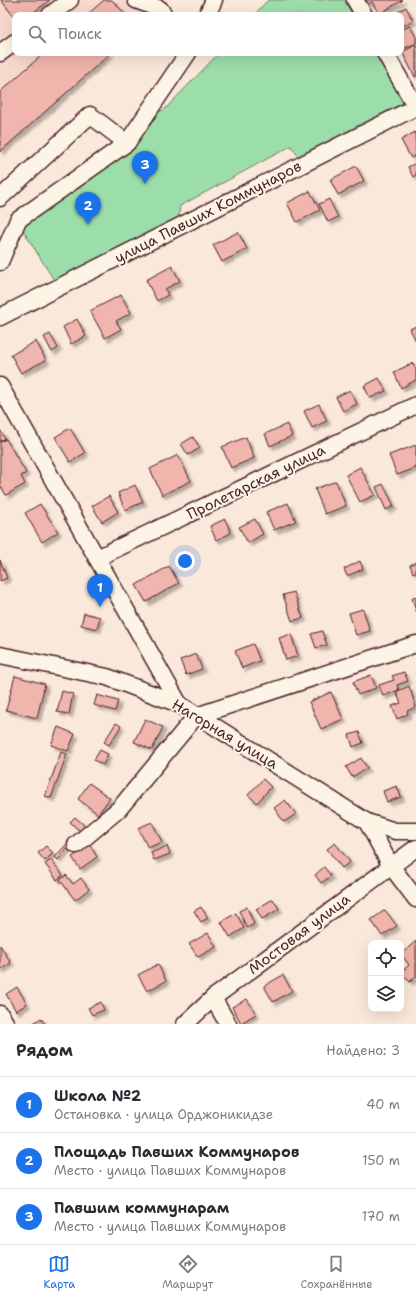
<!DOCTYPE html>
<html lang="ru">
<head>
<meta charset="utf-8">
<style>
	:root { --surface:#fff; --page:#f7f7f7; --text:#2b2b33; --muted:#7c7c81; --line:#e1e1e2; --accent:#1a73e8 }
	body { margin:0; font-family:"Shantell Sans",sans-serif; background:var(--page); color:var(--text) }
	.controls { position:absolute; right:12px; bottom:12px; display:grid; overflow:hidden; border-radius:8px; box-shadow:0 4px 16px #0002 }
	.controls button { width:36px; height:36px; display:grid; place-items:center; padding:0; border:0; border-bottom:1px solid var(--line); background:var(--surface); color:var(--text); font:20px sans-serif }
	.you { position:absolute; left:185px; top:561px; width:14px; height:14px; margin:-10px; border:3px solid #fff; border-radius:50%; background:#1a73e8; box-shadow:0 0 0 6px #1a73e833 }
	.badge { display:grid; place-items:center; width:26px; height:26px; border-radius:50%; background:var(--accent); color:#fff; font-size:13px; font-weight:700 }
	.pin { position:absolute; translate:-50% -33px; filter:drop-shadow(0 1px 2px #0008) }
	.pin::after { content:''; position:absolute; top:21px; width:14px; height:12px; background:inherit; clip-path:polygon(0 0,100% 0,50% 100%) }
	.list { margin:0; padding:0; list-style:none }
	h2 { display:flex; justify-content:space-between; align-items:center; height:52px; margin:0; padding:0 16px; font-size:17px }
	h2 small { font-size:13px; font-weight:400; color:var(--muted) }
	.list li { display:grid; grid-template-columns:26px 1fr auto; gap:12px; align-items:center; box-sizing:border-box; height:56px; padding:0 16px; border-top:1px solid var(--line) }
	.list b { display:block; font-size:15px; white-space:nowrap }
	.list p { margin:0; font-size:13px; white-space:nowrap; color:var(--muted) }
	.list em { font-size:13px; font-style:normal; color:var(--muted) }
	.icon { flex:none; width:22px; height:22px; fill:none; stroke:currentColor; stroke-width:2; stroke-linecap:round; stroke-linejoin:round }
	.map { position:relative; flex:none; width:416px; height:1024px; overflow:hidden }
	.search { position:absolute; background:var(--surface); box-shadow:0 4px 16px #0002; left:12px; right:12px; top:12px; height:44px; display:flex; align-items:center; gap:10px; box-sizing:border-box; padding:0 14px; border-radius:8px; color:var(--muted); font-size:15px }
	.sheet { height:220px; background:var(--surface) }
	nav { display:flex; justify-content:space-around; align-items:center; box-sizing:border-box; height:56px; border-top:1px solid var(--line); background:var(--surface); font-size:11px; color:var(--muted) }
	nav a { display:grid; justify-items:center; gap:2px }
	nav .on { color:var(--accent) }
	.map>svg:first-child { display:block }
</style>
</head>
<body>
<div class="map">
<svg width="416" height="1024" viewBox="0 0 416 1024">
	<defs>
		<filter id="shadow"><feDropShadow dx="3.5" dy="3.5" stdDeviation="1" flood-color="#0004"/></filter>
	</defs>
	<rect width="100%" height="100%" fill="#fae8da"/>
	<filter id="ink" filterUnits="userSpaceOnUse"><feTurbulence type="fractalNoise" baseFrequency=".025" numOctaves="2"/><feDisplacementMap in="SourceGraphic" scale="8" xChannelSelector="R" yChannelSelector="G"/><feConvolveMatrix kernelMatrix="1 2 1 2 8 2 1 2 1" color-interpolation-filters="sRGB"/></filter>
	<g filter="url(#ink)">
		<polygon fill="#f7d9cc" points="0,0 170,0 153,15 15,15 15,53 111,53 0,152"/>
		<g fill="#9cdea9" stroke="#737e6a">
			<polygon points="268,0 344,0 353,15 254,15"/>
			<polygon points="219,53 376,53 405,102 298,156 291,146 180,206 178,222 57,285 21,227 134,149 137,137 149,114 164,110"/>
		</g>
		<g fill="#f0b5ac" stroke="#4a1f2b" filter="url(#shadow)">
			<polygon points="1,0 50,0 30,15 15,15 15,18"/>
			<polygon points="104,0 112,0 126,15 87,15"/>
			<polygon points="365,0 403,0 379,14 372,2 368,4"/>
			<polygon points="406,7 413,21 401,27 401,15 392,15"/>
			<polygon points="410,26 416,37 416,43 401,50 401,30"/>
			<polygon points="416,45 416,77 415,77 402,52"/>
			<polygon points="44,53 111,53 0,152 0,92"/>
			<polygon points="415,132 416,155 411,158 401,140"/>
			<polygon points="416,163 416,175 413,177 408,167"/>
			<polygon points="356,166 364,181 338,195 330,180"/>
			<polygon points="310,191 320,210 297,222 287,203"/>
			<polygon points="329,199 338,217 328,222 319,204"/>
			<polygon points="238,232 247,249 222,262 213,245"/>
			<polygon points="172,266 180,281 165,289 168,295 157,301 146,280"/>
			<polygon points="121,295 131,313 116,321 121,329 105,338 90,311"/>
			<polygon points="77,319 86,336 71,344 63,327"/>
			<polygon points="416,326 416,341 410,329"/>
			<polygon points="50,334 58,348 52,352 44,337"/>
			<polygon points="36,341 46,360 21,373 11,355"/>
			<polygon points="413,363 416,369 416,380 401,388 394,372"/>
			<polygon points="379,378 386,391 370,398 364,386"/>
			<polygon points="350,390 357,404 343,411 336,397"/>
			<polygon points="319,404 327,421 312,428 304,411"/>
			<polygon points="287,424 292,436 270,446 265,434"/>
			<polygon points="70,428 85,453 70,462 55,437"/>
			<polygon points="0,430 5,439 0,441"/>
			<polygon points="193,437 200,448 188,455 181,444"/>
			<polygon points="246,437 254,458 231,468 222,447"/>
			<polygon points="6,439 26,473 21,476 25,484 6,495 0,485 0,442"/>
			<polygon points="416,445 416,468 397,475 389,455"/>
			<polygon points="178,455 191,481 162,495 150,469"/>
			<polygon points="360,467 375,495 360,502 346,475"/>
			<polygon points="336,481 346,506 325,514 315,489"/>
			<polygon points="383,484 394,506 386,510 376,487"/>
			<polygon points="135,485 143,502 125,510 118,493"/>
			<polygon points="109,496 118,512 102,522 92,506"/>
			<polygon points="288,503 296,521 274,530 266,512"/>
			<polygon points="40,504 58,532 42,542 25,513"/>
			<polygon points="225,519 231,533 216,540 210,526"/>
			<polygon points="255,519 263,534 248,543 239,527"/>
			<polygon points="0,560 7,578 0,581"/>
			<polygon points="360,561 363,569 347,576 344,569"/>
			<polygon points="416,562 416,572 413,573 410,565"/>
			<polygon points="169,566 179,583 146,602 136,585"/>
			<polygon points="294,592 303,618 292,621 283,595"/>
			<polygon points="416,597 416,611 412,598"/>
			<polygon points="363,609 370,631 356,635 349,613"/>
			<polygon points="84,613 100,617 97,629 81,625"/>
			<polygon points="322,631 327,645 316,648 311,634"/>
			<polygon points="291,634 298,656 286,660 279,638"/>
			<polygon points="253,644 260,661 242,668 235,651"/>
			<polygon points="196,654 202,669 186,675 180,660"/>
			<polygon points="404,672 408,681 397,685 399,690 383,696 379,685 394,680 392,676"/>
			<polygon points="371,675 376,688 358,695 353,682"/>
			<polygon points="15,676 45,684 37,718 6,710"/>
			<polygon points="409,686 416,707 407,711 408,714 397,719 392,706 401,703 396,692"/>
			<polygon points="62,691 73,694 69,714 57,712"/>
			<polygon points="331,692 343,719 321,729 309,702"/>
			<polygon points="97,695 118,701 115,711 94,705"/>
			<polygon points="145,719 163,727 152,750 134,742"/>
			<polygon points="116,723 121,726 109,745 104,742"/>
			<polygon points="58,727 75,734 68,751 51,745"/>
			<polygon points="359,732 363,743 353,747 349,735"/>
			<polygon points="100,750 108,754 103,765 94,760"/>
			<polygon points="61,752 67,754 51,798 45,796"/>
			<polygon points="361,758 367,768 352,777 346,767"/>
			<polygon points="263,779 271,787 257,803 248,795"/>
			<polygon points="89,783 110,798 98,814 78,799"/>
			<polygon points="397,786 401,797 387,802 383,791"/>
			<polygon points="285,800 296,814 284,822 274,808"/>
			<polygon points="75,817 85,826 80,831 70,822"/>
			<polygon points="152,822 162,842 148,848 138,828"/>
			<polygon points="74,836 77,838 58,860 55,857"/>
			<polygon points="335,843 350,862 342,868 327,849"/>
			<polygon points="90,845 97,857 80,869 72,857"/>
			<polygon points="46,846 53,853 45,861 38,853"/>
			<polygon points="167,846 170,854 154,860 151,853"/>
			<polygon points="51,860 63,875 57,880 45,864"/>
			<polygon points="324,867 331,876 321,883 315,875"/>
			<polygon points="66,875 73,884 81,878 89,889 75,900 60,880"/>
			<polygon points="273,899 279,909 262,919 256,909"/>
			<polygon points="201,907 208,918 201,922 194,911"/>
			<polygon points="247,907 254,924 247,928 239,911"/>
			<polygon points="385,910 397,926 382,936 371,920"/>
			<polygon points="236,913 244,928 230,937 221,922"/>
			<polygon points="208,933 216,947 198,957 189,944"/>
			<polygon points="416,941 416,976 410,982 401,972 409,965 401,954"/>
			<polygon points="0,945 11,963 0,970"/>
			<polygon points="158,964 166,981 147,991 138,975"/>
			<polygon points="283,975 292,991 273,1002 264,986"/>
			<polygon points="17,987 27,1004 16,1011 6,994"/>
			<polygon points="247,999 256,1014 241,1023 232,1007"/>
			<polygon points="101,1002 104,1010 92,1015 88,1008"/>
			<polygon points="41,1018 45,1024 32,1024"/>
		</g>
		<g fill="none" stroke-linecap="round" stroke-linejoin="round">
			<g stroke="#4a1f2b" stroke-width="19">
				<g id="minor">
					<polyline points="136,0 160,9 164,15"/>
					<polyline points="355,0 364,15"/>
					<polyline points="50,15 70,0"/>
					<polyline points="207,15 214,0"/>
					<polyline points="0,53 15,42"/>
					<polyline points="0,198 90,115 127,143"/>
					<polyline points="0,262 18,220 127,143 188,53"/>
					<polyline points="0,317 416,107 385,53"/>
					<polyline points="0,386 179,704"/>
					<polyline points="97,558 416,405"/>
					<polyline points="0,655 107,677 179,704 367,822 391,866 416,899"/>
					<polyline points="367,822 395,831 416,831"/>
					<polyline points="76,845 119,809 196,716 416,644"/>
					<polyline points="213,998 228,1024"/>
					<polyline points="0,1014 6,1024"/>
					<polyline points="185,1024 213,998 416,848"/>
				</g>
			</g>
			<use href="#minor" stroke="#fcf5e5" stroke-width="16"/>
		</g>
	</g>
	<g text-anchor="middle" stroke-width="4" stroke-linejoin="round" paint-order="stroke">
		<g font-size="15" fill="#4a1f2b" stroke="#fcf5e5">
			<text transform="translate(208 212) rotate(-27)" y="5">улица Павших Коммунаров</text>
			<text transform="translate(256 482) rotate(-26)" y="5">Пролетарская улица</text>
			<text transform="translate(225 734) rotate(31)" y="5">Нагорная улица</text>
			<text transform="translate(299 934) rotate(-37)" y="5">Мостовая улица</text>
		</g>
	</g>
</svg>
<div class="controls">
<button><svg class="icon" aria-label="locate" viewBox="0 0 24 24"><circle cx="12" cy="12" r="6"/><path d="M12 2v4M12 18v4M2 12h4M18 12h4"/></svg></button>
<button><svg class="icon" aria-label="layers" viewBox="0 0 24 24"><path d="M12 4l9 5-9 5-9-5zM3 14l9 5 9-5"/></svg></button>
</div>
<div class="you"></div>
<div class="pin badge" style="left:100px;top:607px">1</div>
<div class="pin badge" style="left:88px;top:225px">2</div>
<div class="pin badge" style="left:145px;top:184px">3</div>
<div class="search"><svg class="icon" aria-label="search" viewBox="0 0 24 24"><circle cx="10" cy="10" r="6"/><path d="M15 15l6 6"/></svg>Поиск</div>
</div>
<section class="sheet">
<h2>Рядом<small>Найдено: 3</small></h2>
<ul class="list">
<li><span class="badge">1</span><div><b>Школа №2</b><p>Остановка · улица Орджоникидзе</p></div><em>40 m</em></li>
<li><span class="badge">2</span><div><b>Площадь Павших Коммунаров</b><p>Место · улица Павших Коммунаров</p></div><em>150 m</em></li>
<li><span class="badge">3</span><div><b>Павшим коммунарам</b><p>Место · улица Павших Коммунаров</p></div><em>170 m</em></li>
</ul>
</section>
<nav>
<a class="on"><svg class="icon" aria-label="map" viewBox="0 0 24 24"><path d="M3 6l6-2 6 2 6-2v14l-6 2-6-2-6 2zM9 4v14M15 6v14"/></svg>Карта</a>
<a><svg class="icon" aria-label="directions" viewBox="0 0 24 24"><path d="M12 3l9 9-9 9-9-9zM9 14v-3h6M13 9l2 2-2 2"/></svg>Маршрут</a>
<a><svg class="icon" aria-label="saved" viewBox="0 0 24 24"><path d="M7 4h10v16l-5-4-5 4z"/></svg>Сохранённые</a>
</nav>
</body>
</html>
